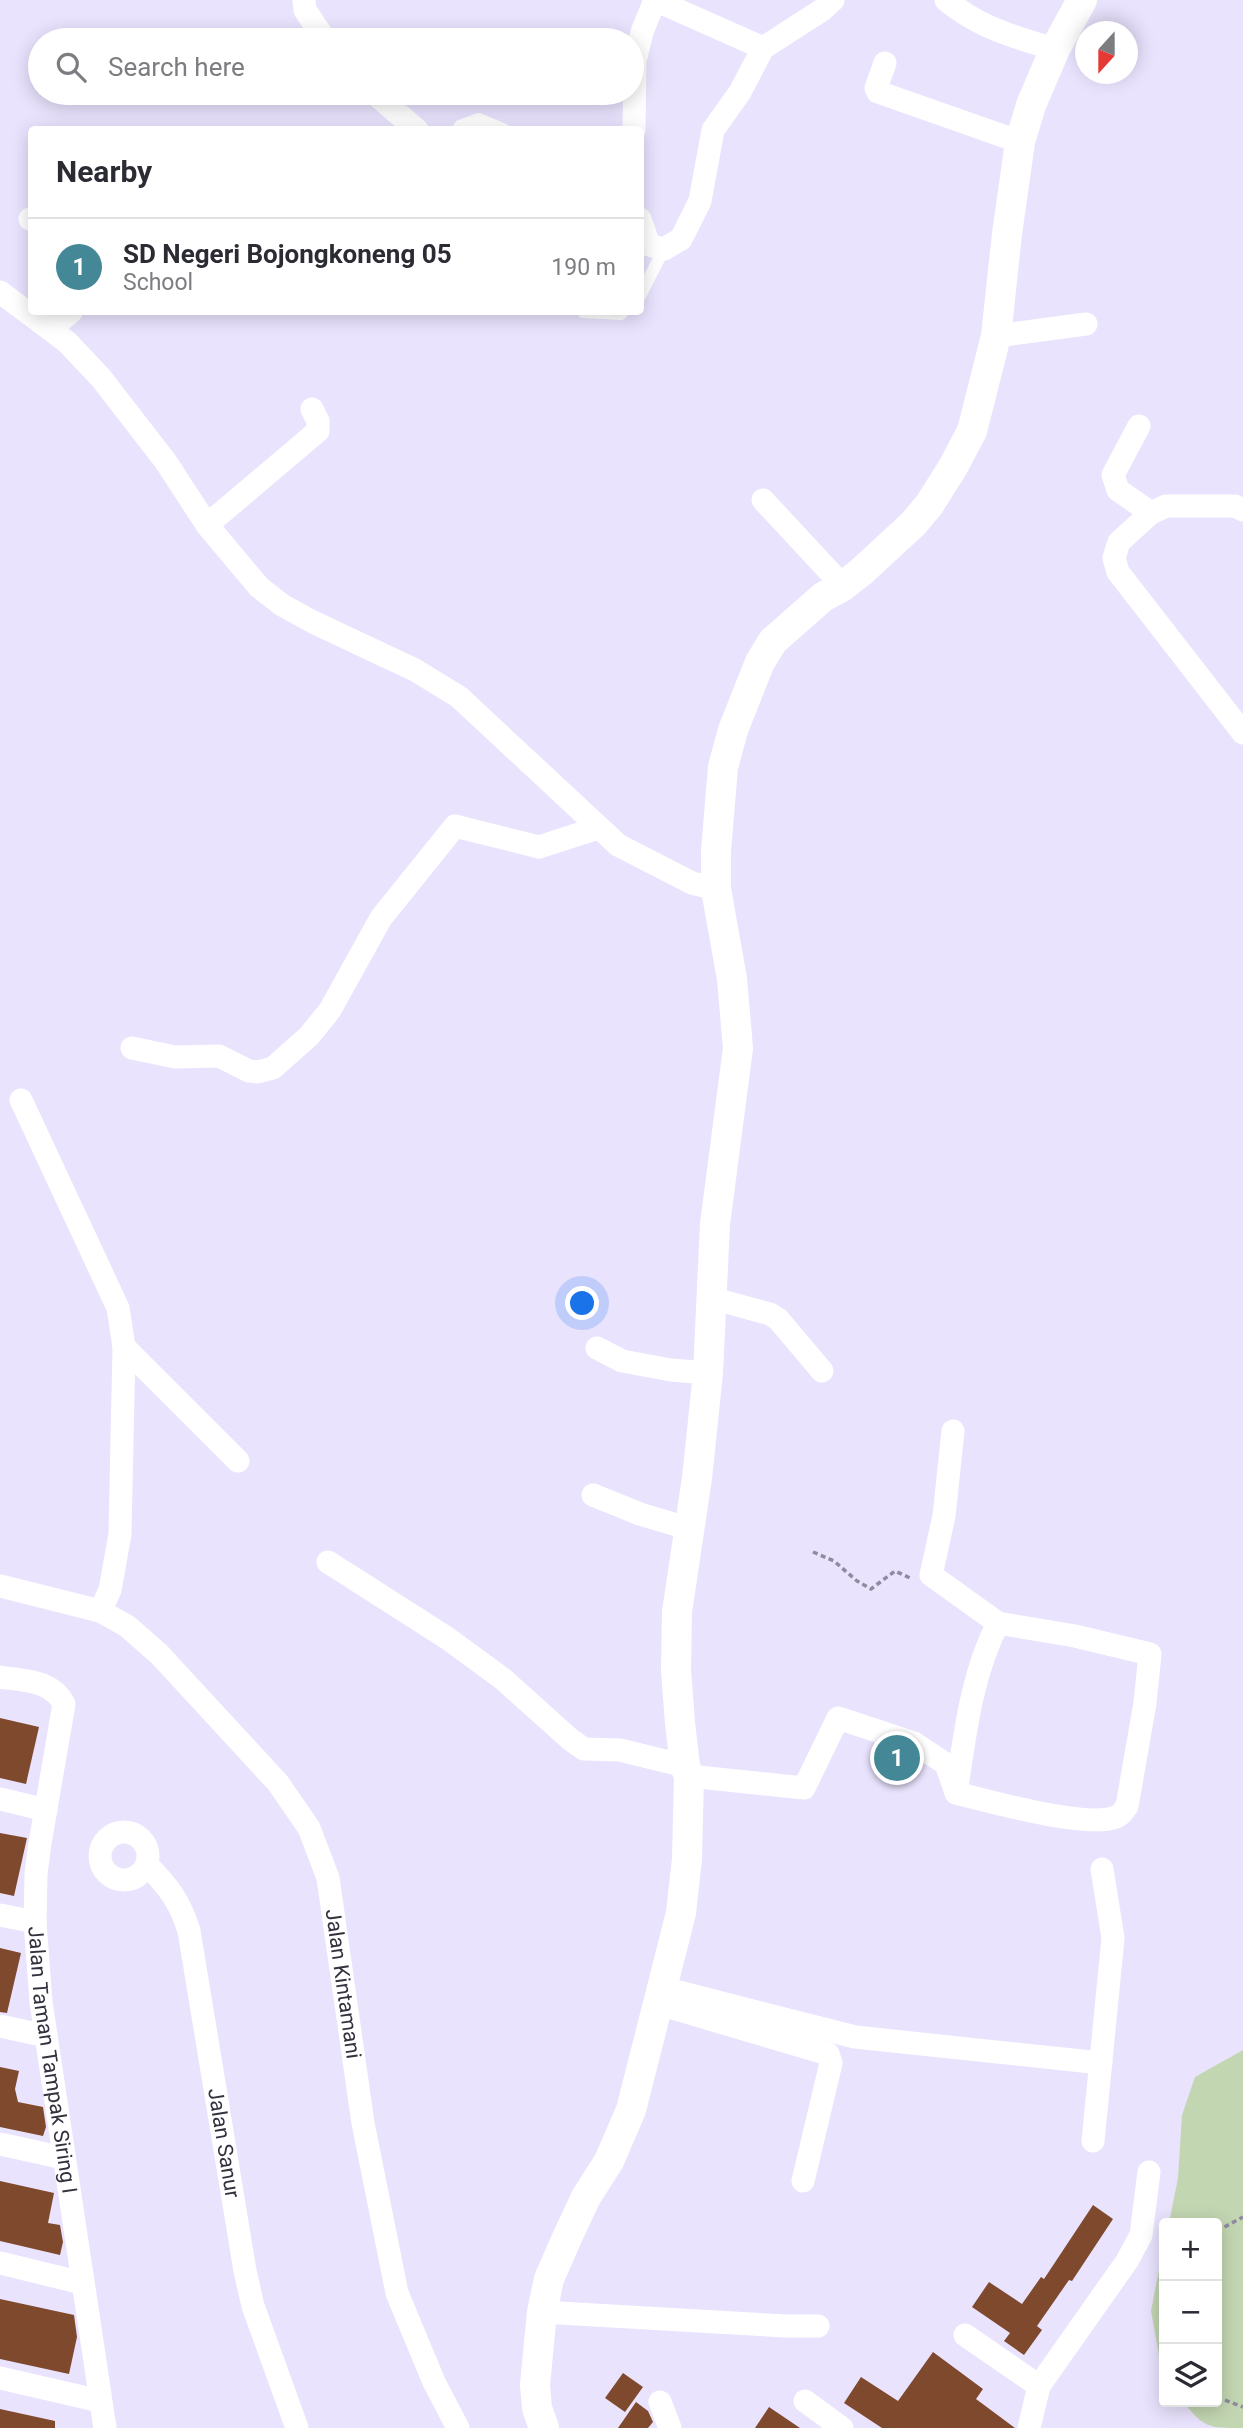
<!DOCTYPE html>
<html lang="en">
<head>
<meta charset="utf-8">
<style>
	:root { --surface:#fff; --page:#f2f2f3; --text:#2b2b33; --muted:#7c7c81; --line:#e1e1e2; --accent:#448897 }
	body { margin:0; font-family:Roboto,sans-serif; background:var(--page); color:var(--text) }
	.controls { position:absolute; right:21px; bottom:21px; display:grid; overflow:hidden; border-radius:7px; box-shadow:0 4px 18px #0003 }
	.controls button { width:63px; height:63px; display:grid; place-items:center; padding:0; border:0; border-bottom:2px solid var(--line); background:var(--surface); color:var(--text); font:35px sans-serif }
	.compass { position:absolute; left:1075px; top:21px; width:63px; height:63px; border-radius:50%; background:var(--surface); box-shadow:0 4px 18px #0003; rotate:201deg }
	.you { position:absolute; left:583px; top:1304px; width:24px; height:24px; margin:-18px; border:5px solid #fff; border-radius:50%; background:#1a73e8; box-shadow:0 0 0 10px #1a73e833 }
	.badge { display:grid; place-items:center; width:46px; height:46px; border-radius:50%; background:var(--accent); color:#fff; font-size:23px; font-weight:700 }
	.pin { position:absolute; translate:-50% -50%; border:4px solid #fff; box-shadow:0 2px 7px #0006 }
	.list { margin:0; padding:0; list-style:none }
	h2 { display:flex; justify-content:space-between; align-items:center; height:91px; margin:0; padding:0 28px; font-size:30px }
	h2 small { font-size:23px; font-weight:400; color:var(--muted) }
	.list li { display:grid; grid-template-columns:46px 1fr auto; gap:21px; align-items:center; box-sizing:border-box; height:98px; padding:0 28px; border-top:2px solid var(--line) }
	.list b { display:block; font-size:26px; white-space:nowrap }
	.list p { margin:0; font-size:23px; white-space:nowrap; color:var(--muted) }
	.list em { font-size:23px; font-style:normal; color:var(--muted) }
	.icon { flex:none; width:38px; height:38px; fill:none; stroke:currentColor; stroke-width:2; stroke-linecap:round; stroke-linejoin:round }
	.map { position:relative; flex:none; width:1243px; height:2428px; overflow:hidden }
	.search { position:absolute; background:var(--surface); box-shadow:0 4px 18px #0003; left:28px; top:28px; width:616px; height:77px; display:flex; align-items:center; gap:18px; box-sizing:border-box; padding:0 24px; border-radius:38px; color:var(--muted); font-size:26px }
	.panel { position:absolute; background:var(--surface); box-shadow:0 4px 18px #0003; left:28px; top:126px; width:616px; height:189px; border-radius:7px }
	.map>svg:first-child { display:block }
</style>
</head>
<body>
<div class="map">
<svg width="1243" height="2428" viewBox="0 0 1243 2428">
	<rect width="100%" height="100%" fill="#eae3fe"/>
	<g fill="#c3d6b2">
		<path d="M1243,2050v378c-36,0 -38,0 -60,-26h34v-179h-48l9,-45 4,-63 13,-38z"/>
		<polygon points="1164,2244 1164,2376 1162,2372 1151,2311"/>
	</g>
	<g fill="#7f492d">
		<polygon points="0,1718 39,1727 26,1784 0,1778"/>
		<polygon points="0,1833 27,1838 14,1896 0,1893"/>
		<polygon points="0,1948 21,1953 7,2013 0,2012"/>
		<polygon points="0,2067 19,2071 15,2089 18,2102 43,2107 46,2127 43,2136 0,2127"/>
		<polygon points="0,2181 54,2193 48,2223 60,2225 63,2242 60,2255 0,2241"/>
		<polygon points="1093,2205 1113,2219 1072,2281 1069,2280 1037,2326 1042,2330 1024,2355 1004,2341 1010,2333 972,2307 989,2282 1022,2304 1041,2277 1044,2279"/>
		<polygon points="0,2299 74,2315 77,2337 69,2374 0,2359"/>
		<polygon points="933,2352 983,2389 976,2399 1015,2428 882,2428 844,2403 861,2377 898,2401"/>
		<polygon points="623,2373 643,2387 625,2412 605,2398"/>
		<polygon points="636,2402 648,2411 653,2422 648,2428 618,2428"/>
		<polygon points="769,2407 800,2428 755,2428"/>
		<polygon points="0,2409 55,2421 55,2428 0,2428"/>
	</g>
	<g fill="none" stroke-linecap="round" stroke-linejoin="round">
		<g stroke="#908a9e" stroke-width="3.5" stroke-dasharray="5 3.5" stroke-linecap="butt">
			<polyline points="813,1552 834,1561 857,1581 871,1589 895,1571 910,1578"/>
			<polyline points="1217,2231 1243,2217"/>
			<polyline points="1164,2305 1164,2324"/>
			<polyline points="1217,2397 1243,2407"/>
		</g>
		<g stroke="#fff" stroke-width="12">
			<polyline points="457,130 460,126 479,119 505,130"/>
			<polyline points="640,296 664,249"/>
			<polyline points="583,312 621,314 623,312"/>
		</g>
		<g stroke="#fff" stroke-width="23">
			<polyline points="304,0 305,10 325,40"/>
			<path d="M946,0c34,28 68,37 109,49"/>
			<polyline points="885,63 876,88 878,92 1020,142"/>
			<polyline points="374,93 417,130"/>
			<polyline points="634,130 635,61 642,32 655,0 763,48"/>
			<polyline points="30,219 32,220"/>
			<polyline points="640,219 649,245 664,249 681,239 700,201 713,130 740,92 763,48 822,10 833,0"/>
			<polyline points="0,292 67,342 101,378 166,462 207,525 259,587 282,605 313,622 415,670 459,697 618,845 692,883 716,889"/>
			<polyline points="51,328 71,312"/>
			<polyline points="996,336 1086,324"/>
			<polyline points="1139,426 1113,475 1118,490 1151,513"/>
			<polyline points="763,500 843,586"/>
			<polyline points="1243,510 1235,506 1166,506 1151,513 1119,542 1114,558 1118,572 1243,733"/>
			<polyline points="207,525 318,431 318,421 312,409"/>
			<polyline points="132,1048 175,1057 219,1056 249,1071 258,1072 273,1068 309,1036 330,1010 381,918 455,826 539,847 598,828"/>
			<polyline points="21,1100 118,1308 124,1347 120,1534 110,1590 100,1611"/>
			<polyline points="711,1298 770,1314 778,1319 822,1371"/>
			<polyline points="124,1347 238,1461"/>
			<polyline points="597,1348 622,1361 671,1370 708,1373"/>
			<polyline points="953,1431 944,1516 931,1575 998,1623"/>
			<polyline points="593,1495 640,1514 690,1529"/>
			<polyline points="328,1562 447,1638 503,1679 571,1740 584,1749 620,1750 685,1766"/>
			<path id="s1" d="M0,1586l100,25 27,15 32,28 119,129 31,45 19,50 35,245 34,170 37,89 24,46"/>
			<path d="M998,1623l77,13 75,18 -5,49 -18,103c-3,5 -6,9 -11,11 -29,12 -127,-16 -160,-24 9,-58 15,-117 42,-170z"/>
			<path id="s2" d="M0,1677c25,4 52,3 64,27l-24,139 -4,31 -1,48 6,80 64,426"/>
			<polyline points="689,1776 804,1788 838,1718 914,1743 946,1764 955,1790"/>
			<polyline points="0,1799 46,1810"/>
			<circle cx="124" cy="1856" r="24"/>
			<path id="s3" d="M147,1865c22,22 33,37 42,66l56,340 8,35 44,122"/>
			<polyline points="0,1915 35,1922"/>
			<polyline points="663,1988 855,2037 1101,2063"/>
			<polyline points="659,2004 828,2054 831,2063 803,2181"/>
			<polyline points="0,2026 46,2036"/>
			<polyline points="1093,2141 1113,1938 1102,1869"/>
			<polyline points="0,2144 64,2158"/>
			<polyline points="0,2263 82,2283"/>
			<polyline points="542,2312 785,2326 818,2326"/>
			<polyline points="965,2335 1039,2386"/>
			<polyline points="0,2378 100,2401"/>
			<polyline points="805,2401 842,2428"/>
			<polyline points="660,2402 670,2428"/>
			<polyline points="1029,2428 1039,2386 1127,2261 1141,2235 1149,2172"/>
		</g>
		<polyline stroke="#fff" stroke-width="30" points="544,2428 537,2408 535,2385 542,2312 549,2279 566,2240 586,2197 609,2161 631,2110 681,1913 687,1859 689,1776 685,1766 680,1723 676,1670 677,1612 697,1478 708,1373 715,1224 738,1048 732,979 716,889 716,851 723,767 733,730 760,662 773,641 823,597 843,586 861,572 913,524 929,505 953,467 972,431 996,336 1007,234 1020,142 1031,105 1055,49 1082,0"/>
	</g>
	<g text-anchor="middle" stroke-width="7" stroke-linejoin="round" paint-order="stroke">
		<g font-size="21" fill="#34303d" stroke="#fff">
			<text dy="7" stroke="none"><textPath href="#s1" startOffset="567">Jalan Kintamani</textPath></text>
			<text dy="7" stroke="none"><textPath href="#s2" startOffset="432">Jalan Taman Tampak Siring I</textPath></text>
			<text dy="7" stroke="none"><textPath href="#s3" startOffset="294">Jalan Sanur</textPath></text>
		</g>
	</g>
</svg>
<div class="controls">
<button>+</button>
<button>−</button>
<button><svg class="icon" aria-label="layers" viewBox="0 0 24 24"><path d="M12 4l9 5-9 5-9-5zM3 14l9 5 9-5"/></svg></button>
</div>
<svg class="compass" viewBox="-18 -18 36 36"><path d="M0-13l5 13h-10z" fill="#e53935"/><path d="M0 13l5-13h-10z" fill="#7c7c81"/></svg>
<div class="you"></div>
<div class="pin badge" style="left:897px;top:1758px">1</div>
<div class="search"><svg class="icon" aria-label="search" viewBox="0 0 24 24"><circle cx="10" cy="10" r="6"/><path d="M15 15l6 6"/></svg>Search here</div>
<section class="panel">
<h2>Nearby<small></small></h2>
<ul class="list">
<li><span class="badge">1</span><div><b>SD Negeri Bojongkoneng 05</b><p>School</p></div><em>190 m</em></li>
</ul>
</section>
</div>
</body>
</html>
